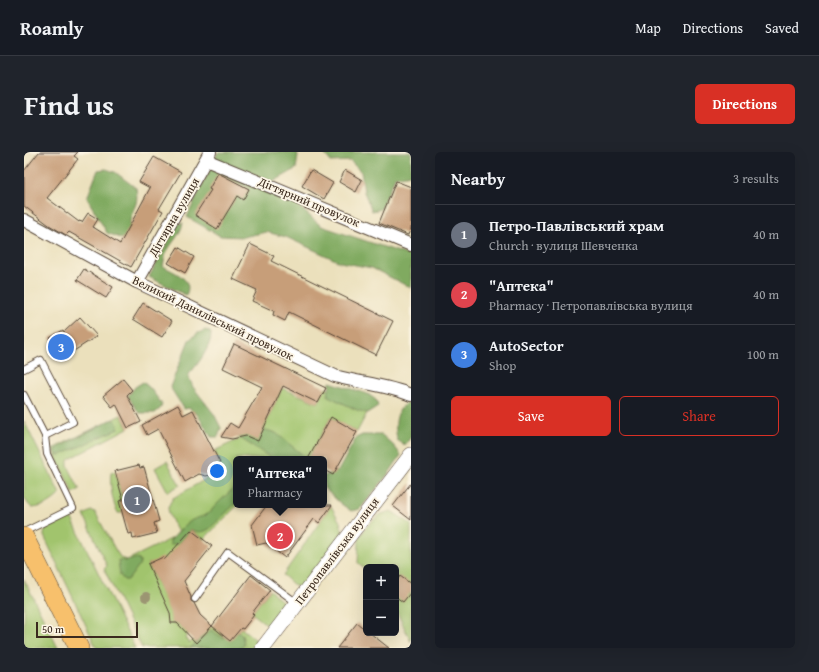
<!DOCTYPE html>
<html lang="en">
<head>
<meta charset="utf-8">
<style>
	:root { --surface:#171b24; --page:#20242c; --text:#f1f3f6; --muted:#9ea1a6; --line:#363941; --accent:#d93025 }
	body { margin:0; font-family:"Gentium Book Plus",serif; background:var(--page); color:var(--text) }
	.controls { position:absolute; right:12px; bottom:12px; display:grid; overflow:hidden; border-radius:6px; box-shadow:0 4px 16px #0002 }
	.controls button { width:36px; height:36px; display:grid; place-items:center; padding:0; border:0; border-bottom:1px solid var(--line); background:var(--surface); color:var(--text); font:20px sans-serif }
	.scale { position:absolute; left:12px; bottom:10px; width:102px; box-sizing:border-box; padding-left:4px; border:2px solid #3b2a1e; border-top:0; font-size:11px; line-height:14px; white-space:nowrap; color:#3b2a1e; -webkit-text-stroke:3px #fcf5e5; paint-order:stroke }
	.you { position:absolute; left:193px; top:319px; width:14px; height:14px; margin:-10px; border:3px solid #fff; border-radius:50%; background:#1a73e8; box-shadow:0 0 0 6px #1a73e833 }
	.badge { display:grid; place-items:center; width:26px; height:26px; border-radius:50%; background:var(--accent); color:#fff; font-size:13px; font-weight:700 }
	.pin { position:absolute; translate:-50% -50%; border:2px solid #fff; box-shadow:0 1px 4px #0006 }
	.popup { position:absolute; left:209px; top:304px; width:94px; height:52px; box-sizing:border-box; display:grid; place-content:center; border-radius:6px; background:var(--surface); filter:drop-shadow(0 1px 3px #0005); font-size:13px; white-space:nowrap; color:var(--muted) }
	.popup b { font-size:15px; color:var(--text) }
	.popup::after { content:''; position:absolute; left:50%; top:100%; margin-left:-8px; border:8px solid transparent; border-top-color:var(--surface) }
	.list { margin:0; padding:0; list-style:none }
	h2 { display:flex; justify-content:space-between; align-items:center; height:52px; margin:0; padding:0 16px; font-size:17px }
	h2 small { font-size:13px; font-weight:400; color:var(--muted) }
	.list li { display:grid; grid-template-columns:26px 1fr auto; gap:12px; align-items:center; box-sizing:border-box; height:60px; padding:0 16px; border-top:1px solid var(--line) }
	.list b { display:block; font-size:15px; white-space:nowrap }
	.list p { margin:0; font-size:13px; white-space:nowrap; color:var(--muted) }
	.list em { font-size:13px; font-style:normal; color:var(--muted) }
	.actions { display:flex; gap:8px; padding:12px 16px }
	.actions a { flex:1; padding:9px 0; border:1px solid var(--accent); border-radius:6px; text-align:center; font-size:14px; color:var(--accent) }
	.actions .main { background:var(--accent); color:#fff }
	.map { position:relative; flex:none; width:387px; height:496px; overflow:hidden; border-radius:6px }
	header { display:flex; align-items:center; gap:24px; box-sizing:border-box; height:56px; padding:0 20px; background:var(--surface); border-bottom:1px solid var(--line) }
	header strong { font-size:19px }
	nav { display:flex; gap:22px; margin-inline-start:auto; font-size:14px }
	.intro { display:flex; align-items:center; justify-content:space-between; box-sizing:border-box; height:96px; padding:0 24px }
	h1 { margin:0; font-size:28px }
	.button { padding:10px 18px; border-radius:6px; background:var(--accent); color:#fff; font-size:14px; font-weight:700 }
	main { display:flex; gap:24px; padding:0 24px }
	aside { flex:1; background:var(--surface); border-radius:6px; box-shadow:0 4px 16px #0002 }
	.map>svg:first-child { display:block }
</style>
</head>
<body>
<header>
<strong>Roamly</strong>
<nav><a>Map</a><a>Directions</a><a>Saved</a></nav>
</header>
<div class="intro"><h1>Find us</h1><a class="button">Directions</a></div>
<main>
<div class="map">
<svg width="387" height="496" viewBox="0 0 387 496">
	<rect width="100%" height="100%" fill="#fcf5e5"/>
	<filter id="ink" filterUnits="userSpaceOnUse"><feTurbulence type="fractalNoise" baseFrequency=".025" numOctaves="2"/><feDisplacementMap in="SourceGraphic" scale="8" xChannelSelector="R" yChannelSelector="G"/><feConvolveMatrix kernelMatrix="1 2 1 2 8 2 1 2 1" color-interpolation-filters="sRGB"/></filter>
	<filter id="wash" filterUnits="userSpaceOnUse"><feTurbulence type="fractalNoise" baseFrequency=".012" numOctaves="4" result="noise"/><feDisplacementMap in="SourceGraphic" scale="16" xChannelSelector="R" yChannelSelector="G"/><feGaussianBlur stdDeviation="0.9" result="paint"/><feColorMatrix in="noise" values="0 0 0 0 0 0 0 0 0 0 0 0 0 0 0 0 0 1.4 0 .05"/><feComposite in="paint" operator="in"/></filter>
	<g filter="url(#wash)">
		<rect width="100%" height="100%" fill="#ebe0bc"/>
		<g fill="#a1c46d" stroke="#6e7746">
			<polygon points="258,236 294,251 302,236 343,261 333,280 307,265 284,307 212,307 212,353 214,353 180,387 167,378 145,405 124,412 149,465 147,470 149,471 153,471 164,482 161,486 166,491 169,488 172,490 188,474 206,489 217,476 236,491 232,496 118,496 80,417 83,414 60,363 67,359 71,360 92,399 97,406 103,408 155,383 145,362 144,356 146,351 149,346 187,324 188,315 196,310 190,299 222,284 234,289"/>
			<polygon points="97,263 104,276 44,308 44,314 55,336 55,338 49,341 28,297"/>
			<path d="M0,269l36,73c-8,8 -16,13 -28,14l-4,-4 -4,-7z"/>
			<polygon points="143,309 156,333 144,340 131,316"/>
			<path d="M91,319l8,29 -4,1 4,12h-5c-5,-7 -9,-31 -7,-40z"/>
			<polygon points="307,354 316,370 319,382 276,436 271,434 259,423"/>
			<polygon points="367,359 387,372 387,490 372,458 372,415 342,415 342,417 334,411 335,387 342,375 355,363"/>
			<path d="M46,363l65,133h-38l-1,-1 -52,-111c0,-12 16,-16 26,-21z"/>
			<polygon points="0,427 34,496 0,496"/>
			<polygon points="246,438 262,453 261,460 248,477 228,461"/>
		</g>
		<g fill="#80aa60" stroke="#5e6a3f">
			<polygon points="194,0 272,0 274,4 272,17 249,30 265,46 297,74 387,104 387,136 348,116 316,110 262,85 242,80 219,85 196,84 163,65"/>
			<polygon points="299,0 387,0 387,22 371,25 357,57 348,59 340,40 337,20 326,9 307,10"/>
			<path d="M82,17l9,3 21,16c3,19 -3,17 -6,33 -1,4 1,7 0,10 0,3 -2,6 -4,9l-19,-7 -20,-35 11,-28z"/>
			<path d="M159,71c-3,14 -14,21 -18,33 -1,3 -1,7 -2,10 12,7 31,13 23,29l-37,-18 29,-53z"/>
			<path d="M182,178l5,3c1,13 -14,33 -23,42l5,12 21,27 7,14 -3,9h-7l-14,-23 -8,-6 -5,1 -14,-22 19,-47 9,-7z"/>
			<polygon points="119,230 126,236 138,252 137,256 131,261 115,261 104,244 111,235"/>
			<polygon points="306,230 344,242 352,248 354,254 343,261 333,258 304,244"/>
			<path d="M382,251l5,1v33l-6,8 -8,-5c-2,-14 -3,-27 9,-37z"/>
			<polygon points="87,268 90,268 93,271 94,277 37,303 33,303 32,300 32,297"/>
			<polygon points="236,276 252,281 280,304 282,307 249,307 211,283"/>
			<polygon points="338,283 358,283 370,294 377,303 365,321 336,357 327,359 316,351 300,336 300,324 314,319 332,286"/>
			<path d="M212,334v17l-27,26c-6,4 -11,3 -18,1 -6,7 -11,15 -21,15v-4l13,-14 9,-7 14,-5 4,-3 7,-8z"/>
			<polygon points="113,406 116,409 116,412 104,428 100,428 96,423 94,408 103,409"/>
			<polygon points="187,478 199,486 213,480 218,483 220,492 217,496 166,496"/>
		</g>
		<g id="blocks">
			<g fill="#c79e79">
				<polygon points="15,0 54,0 50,4 54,7 23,46 55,70 55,69 58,70 64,61 74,67 69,75 96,92 126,36 115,30 130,5 157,20 135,57 139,59 107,115 45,80 42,83 25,73 0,54 0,19"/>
				<polygon points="287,18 309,31 300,47 278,34"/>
				<polygon points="321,18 338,28 332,40 315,30"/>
				<polygon points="194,21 225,37 219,48 213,44 193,77 171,63 187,38 185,37"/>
				<polygon points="372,29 387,35 387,76 384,83 355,71"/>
				<polygon points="226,92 250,104 247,109 369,169 352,203 265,160 261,169 249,163 250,159 228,149 233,138 209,127"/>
				<polygon points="154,95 170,105 161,121 144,111"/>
				<polygon points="60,117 89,135 82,146 53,128"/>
				<polygon points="119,151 148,169 138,185 109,167"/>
				<polygon points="56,165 73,184 39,206 26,186 39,178 40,180"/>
				<polygon points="210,192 302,236 294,251 259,234 234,289 222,284 208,287 197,285 206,271 214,276 238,235 199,216"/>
				<polygon points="99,227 108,238 103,243 117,270 104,276 92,252 88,255 79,244"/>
				<polygon points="154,253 159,263 169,258 196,311 190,314 186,323 182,324 175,322 161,330 134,277 123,283 118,273"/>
				<polygon points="307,265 333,280 309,323 300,318 300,307 284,307"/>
				<polygon points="115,313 116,316 120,315 135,369 130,371 133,381 109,387 108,381 104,382 95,349 99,348 91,319"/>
				<polygon points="387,331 387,368 369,354"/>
				<polygon points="243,353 308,353 295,371 290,367 261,406 242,391 233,393 228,373"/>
				<polygon points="167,378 188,394 160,429 167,445 167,449 170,451 176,463 188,474 172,491 153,471 147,471 146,461 124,412 139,405 140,408"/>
				<polygon points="227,423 246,438 228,461 230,463 219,477 217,476 206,489 188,474"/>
				<polygon points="376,424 387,432 387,440 379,450 372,445 372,430"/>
				<polygon points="333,471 342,478 342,481 346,481 365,496 313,496"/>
			</g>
		</g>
	</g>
	<g filter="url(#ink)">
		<use href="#blocks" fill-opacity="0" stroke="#554536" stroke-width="1"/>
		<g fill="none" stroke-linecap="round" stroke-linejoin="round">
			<g stroke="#554536" stroke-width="8">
				<g id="service">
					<polyline points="0,217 17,208 49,270 21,284"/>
					<polyline points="0,243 21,284 23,302 49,356 0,380"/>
					<polyline points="171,447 204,400 273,451"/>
				</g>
			</g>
			<g stroke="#554536" stroke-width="14">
				<g id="minor">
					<polyline points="182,8 387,93"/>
					<path d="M0,68l113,62 198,94c25,7 52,9 76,19"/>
					<polyline points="113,130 186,0"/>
				</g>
			</g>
			<g stroke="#554536" stroke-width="16">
				<polyline id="tertiary" points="239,496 387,303"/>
			</g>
			<g stroke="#554536" stroke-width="20">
				<polyline id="primary" points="0,385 55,496"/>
			</g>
			<use href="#service" stroke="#fff" stroke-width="6"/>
			<use href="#minor" stroke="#fff" stroke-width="12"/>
			<use href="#tertiary" stroke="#fff" stroke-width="15"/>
			<use href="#primary" stroke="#f7c06c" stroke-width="19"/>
		</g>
		<circle fill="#9b9572" cx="122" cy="445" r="5"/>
	</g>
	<g text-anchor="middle" stroke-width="3.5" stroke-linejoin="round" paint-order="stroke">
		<g font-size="12" fill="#3b2a1e" stroke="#fcf5e5">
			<text transform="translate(285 50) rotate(23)" y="4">Дігтярний провулок</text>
			<text transform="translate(150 65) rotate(-60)" y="4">Дігтярна вулиця</text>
			<text transform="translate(189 166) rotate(26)" y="4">Великий Данилівський провулок</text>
			<text transform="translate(313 399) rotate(-53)" y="4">Петропавлівська вулиця</text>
		</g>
	</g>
</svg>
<div class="controls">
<button>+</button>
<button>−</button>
</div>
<div class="scale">50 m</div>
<div class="you"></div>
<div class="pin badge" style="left:113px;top:348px;background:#6b7280">1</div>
<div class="pin badge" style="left:256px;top:384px;background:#e0444e">2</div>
<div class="popup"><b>&quot;Аптека&quot;</b>Pharmacy</div>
<div class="pin badge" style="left:37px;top:195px;background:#3f7fe0">3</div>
</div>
<aside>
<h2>Nearby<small>3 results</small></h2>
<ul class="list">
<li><span class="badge" style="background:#6b7280">1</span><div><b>Петро-Павлівський храм</b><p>Church · вулиця Шевченка</p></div><em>40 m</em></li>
<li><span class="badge" style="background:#e0444e">2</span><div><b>&quot;Аптека&quot;</b><p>Pharmacy · Петропавлівська вулиця</p></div><em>40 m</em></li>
<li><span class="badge" style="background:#3f7fe0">3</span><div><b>AutoSector</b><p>Shop</p></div><em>100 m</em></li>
</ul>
<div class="actions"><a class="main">Save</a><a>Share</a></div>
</aside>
</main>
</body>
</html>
